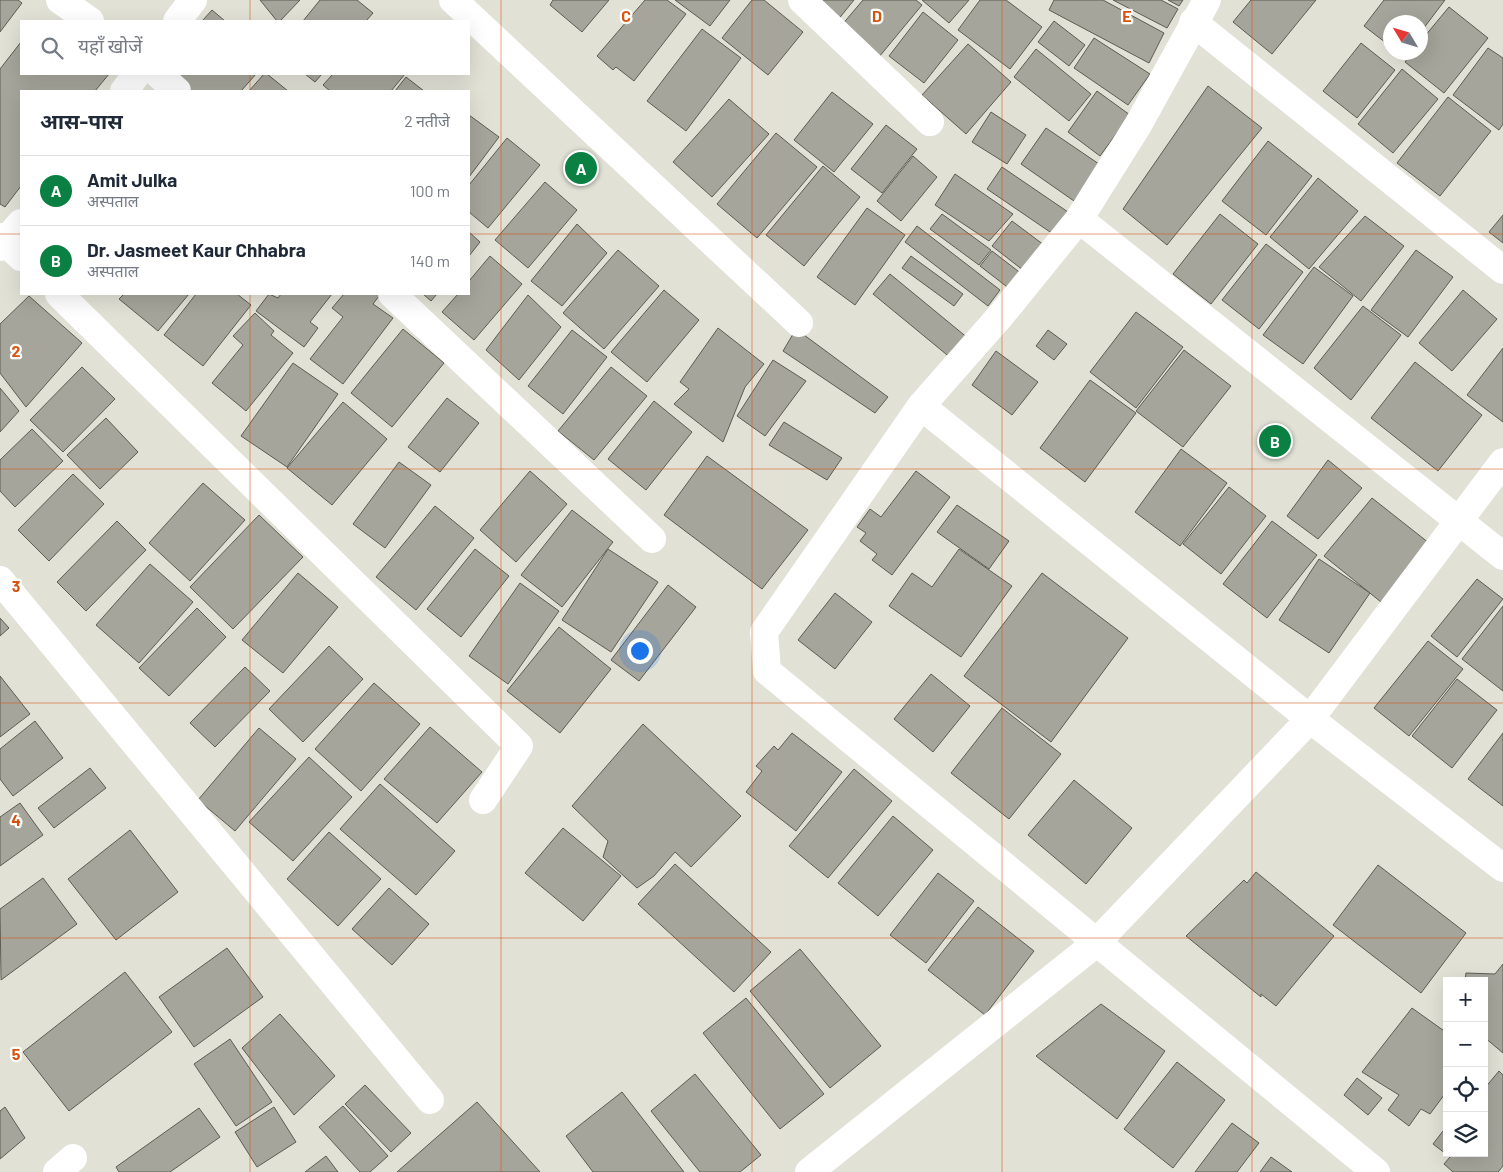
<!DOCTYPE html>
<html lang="hi">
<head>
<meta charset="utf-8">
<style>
	:root { --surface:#fff; --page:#f2f2f3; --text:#1f2937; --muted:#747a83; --line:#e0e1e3; --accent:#0b8043 }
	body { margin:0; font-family:Barlow,"Noto Sans Devanagari",sans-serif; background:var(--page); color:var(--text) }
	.controls { position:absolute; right:15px; bottom:15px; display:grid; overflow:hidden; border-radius:0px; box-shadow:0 5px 20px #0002 }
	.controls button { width:45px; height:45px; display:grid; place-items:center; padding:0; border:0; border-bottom:1px solid var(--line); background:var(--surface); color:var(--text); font:25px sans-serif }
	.compass { position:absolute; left:1383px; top:15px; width:45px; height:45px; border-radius:50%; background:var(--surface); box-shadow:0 5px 20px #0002; rotate:308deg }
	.you { position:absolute; left:639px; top:650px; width:18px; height:18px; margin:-12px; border:4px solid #fff; border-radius:50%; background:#1a73e8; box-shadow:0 0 0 8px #1a73e833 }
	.badge { display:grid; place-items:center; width:32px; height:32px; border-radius:50%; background:var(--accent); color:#fff; font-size:16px; font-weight:700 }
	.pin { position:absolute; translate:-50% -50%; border:2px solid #fff; box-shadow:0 1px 5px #0006 }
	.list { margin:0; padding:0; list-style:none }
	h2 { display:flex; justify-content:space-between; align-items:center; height:65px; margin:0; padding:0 20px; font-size:21px }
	h2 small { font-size:16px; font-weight:400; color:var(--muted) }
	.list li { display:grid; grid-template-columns:32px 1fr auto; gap:15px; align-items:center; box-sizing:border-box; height:70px; padding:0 20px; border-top:1px solid var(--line) }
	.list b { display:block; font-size:19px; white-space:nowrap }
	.list p { margin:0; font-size:16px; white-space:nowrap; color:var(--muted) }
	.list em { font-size:16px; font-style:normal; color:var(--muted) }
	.icon { flex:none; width:28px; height:28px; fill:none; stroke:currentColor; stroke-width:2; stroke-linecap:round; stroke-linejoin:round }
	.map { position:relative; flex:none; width:1503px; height:1172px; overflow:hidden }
	.search { position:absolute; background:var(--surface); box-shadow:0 5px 20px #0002; left:20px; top:20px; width:450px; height:55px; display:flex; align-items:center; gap:12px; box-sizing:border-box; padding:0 18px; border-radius:0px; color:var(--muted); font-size:19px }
	.panel { position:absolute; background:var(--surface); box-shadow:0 5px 20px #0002; left:20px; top:90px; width:450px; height:205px; border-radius:0px }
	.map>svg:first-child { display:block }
</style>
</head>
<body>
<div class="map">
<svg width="1503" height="1172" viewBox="0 0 1503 1172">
	<rect width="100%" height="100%" fill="#e1e1d6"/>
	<g fill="#a6a59b" stroke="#5c5c52">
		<polygon points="0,0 18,0 22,3 0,32"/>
		<polygon points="260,0 300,0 280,21 277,21"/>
		<polygon points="320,0 357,0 373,13 366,21 303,21"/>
		<polygon points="553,0 609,0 582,32 550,5"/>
		<polygon points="645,0 667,0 686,14 634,81 616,67 613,70 597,56"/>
		<polygon points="675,0 730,0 710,26"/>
		<polygon points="752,0 764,0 803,32 768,75 722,38"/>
		<polygon points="810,0 854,0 837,21"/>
		<polygon points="863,0 916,0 922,5 879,57 841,26"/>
		<polygon points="922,0 969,0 949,23"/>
		<polygon points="980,0 1006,0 1042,27 1010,69 958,30"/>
		<polygon points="1054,0 1103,0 1164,33 1149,63 1049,10"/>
		<polygon points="1113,0 1161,0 1178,9 1167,28"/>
		<polygon points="1168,0 1183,0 1179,6"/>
		<polygon points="1251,0 1316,0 1272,54 1233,22"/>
		<polygon points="1384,0 1445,0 1420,33 1420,22 1390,22 1390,46 1364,26"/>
		<polygon points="1449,7 1488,38 1444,93 1405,62 1412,52 1420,52 1420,42"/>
		<polygon points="212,10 225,21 202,21"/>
		<polygon points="923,12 958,40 924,83 889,56"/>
		<polygon points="1054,21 1085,45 1069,66 1038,42"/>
		<polygon points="702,29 741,58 686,131 647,101"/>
		<polygon points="1094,38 1150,74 1128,105 1074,68"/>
		<polygon points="21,42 21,74 109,74 95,91 21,91 21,186 5,207 0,204 0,69"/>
		<polygon points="1361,43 1395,70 1357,118 1323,91"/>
		<polygon points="968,44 1011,82 966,134 922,95"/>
		<polygon points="1488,48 1503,58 1503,124 1499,130 1453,95"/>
		<polygon points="1036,49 1091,94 1069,121 1014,77"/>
		<polygon points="1402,69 1438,99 1393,153 1358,124"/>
		<polygon points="168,74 256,74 241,91 188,91"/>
		<polygon points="264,74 267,74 288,91 249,91"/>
		<polygon points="305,74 322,74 315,82"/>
		<polygon points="333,74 405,74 391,91 330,91 323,85"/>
		<polygon points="406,77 424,91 395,91"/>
		<polygon points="1208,86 1262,128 1167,245 1123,209"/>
		<polygon points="1097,91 1130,115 1100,156 1068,132"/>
		<polygon points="832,92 873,124 834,172 794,140"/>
		<polygon points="1448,97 1491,131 1440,196 1397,163"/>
		<polygon points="729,99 769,134 712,197 673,162"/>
		<polygon points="991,112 1026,135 1007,164 972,142"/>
		<polygon points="469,115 499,137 469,177"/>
		<polygon points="886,125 917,149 882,193 851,169"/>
		<polygon points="1046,128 1099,164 1074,201 1021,164"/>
		<polygon points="776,133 817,167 757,238 717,204"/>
		<polygon points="507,138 540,165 488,228 469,212 469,185"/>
		<polygon points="1268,141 1312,176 1266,235 1222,201"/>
		<polygon points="913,156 937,177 901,221 877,201"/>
		<polygon points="823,166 860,197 804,266 766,235"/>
		<polygon points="1002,167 1068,212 1053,234 987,189"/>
		<polygon points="955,174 1013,214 989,241 935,205"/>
		<polygon points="1318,178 1358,211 1309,269 1270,237"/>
		<polygon points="545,182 577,210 528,268 495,240"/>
		<polygon points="867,208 905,235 855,305 817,277"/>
		<polygon points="942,214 991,250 979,265 930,229"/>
		<polygon points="1220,214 1258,244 1211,304 1173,274"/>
		<polygon points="1503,215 1503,243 1489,232"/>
		<polygon points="1365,216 1404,246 1361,301 1319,267"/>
		<polygon points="1012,221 1048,248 1028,274 992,246"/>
		<polygon points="577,224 607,253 562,306 531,281"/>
		<polygon points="917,226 1000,290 988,306 905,242"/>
		<polygon points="469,232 480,242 469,256"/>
		<polygon points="1266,244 1303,272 1259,329 1222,300"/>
		<polygon points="618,250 659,286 604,349 563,313"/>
		<polygon points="1416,250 1453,277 1408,337 1371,310"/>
		<polygon points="992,251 1027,278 1015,293 980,266"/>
		<polygon points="490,256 522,284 474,340 442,312 458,294 469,294 469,281"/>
		<polygon points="911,256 963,294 954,306 902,268"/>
		<polygon points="1314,267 1353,296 1303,364 1263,335"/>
		<polygon points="890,274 969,339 952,359 873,294"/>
		<polygon points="664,290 699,320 647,382 611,352"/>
		<polygon points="1463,290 1497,319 1452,371 1419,343"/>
		<polygon points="124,294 189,294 158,331 119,299"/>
		<polygon points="196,294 237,294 251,305 203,366 164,335"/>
		<polygon points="269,294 278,298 281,294 332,294 310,322 318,328 304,347 256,311"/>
		<polygon points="344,294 377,294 379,296 373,304 393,318 343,384 310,359 343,317 332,308"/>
		<polygon points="423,294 437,294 431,301"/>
		<polygon points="528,295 561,327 519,380 486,350"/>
		<polygon points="29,296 82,343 26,407 0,373 0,324"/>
		<polygon points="1363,306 1401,335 1351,400 1314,368"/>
		<polygon points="1136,312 1183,347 1136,408 1090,372"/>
		<polygon points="255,313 274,331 271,335 293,353 246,411 212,383 243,345 233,336"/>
		<polygon points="718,328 764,364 745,387 723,442 674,404 689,389 680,382"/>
		<polygon points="403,329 444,363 392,427 351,393"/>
		<polygon points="796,329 888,397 875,413 783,351"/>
		<polygon points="572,330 607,357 563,414 528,386"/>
		<polygon points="1048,330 1067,344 1054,360 1036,346"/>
		<polygon points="1503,348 1503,422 1467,395"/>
		<polygon points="1184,350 1231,386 1183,447 1136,411"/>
		<polygon points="996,351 1038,382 1012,415 972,385"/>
		<polygon points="773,360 806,381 765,436 737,416"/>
		<polygon points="1415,362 1482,415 1438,471 1371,418"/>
		<polygon points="293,363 338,394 287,467 241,436"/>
		<polygon points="82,367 115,399 63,452 30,420"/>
		<polygon points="611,367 647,396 594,460 558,431"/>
		<polygon points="1090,380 1136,413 1085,482 1040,448"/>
		<polygon points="0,388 19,411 0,432"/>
		<polygon points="447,398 479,423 440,472 408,447"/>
		<polygon points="654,401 692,432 646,490 608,459"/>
		<polygon points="343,402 387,439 332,505 287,468"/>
		<polygon points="106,418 138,452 100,489 67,455"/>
		<polygon points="784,422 842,458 827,480 769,445"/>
		<polygon points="32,429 63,461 15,507 0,491 0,460"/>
		<polygon points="1181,449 1227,483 1180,546 1135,512"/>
		<polygon points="707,456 808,530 762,589 664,515"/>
		<polygon points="1328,460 1362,488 1318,539 1287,516"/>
		<polygon points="399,462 431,485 385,548 353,524"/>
		<polygon points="530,471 567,504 516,562 480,530"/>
		<polygon points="916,471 950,497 892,575 872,560 877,554 860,541 866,533 857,527 870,509 881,517"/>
		<polygon points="73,474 104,504 49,561 18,530"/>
		<polygon points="203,483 245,520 190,581 149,543"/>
		<polygon points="1229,487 1266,516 1221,574 1183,544"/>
		<polygon points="1372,498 1429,543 1381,602 1324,556"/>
		<polygon points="957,505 1009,541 989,569 937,532"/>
		<polygon points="435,506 474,538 416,610 376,577"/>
		<polygon points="572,510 613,542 562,607 521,575"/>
		<polygon points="259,515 303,557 233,629 190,587"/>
		<polygon points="117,521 146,550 86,611 57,582"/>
		<polygon points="1272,521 1317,555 1267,618 1223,584"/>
		<polygon points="475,549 509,576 461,637 427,609"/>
		<polygon points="608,549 658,582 611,652 562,620"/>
		<polygon points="959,549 1012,586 961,657 889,606 912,573 932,587"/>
		<polygon points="1319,559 1370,593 1329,653 1279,620"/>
		<polygon points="150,564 193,602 139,663 96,625"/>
		<polygon points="298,573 338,607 283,673 242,640"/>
		<polygon points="1042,573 1128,638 1051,742 964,676"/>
		<polygon points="1477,579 1503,599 1457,657 1431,636"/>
		<polygon points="520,583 559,611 508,684 469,656"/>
		<polygon points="668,585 696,607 639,681 611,660"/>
		<polygon points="835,593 872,622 835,669 798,640"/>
		<polygon points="1503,606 1503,691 1462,659"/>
		<polygon points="197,608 226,637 169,696 139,668"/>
		<polygon points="0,618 9,628 0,636"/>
		<polygon points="559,627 611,669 560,733 507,691"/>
		<polygon points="1428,641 1463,669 1409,736 1374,708"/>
		<polygon points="329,646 363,679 303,742 269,709"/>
		<polygon points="245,667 270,691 215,747 190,723"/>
		<polygon points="931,674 970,706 933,752 894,719"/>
		<polygon points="0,676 30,714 0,737"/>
		<polygon points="1457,679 1497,710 1452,768 1412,736"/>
		<polygon points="374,683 420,724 361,791 315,749"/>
		<polygon points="1002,708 1061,754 1009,819 951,773"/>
		<polygon points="35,721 63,758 13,796 0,779 0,749"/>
		<polygon points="643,724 741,816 691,867 675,852 654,876 637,888 603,857 608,841 572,806"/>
		<polygon points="430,727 482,772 437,823 384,779"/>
		<polygon points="259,728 296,759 235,831 198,800"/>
		<polygon points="792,733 842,772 796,831 746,792 762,771 756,766 774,746 778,750"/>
		<polygon points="1503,733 1503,806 1468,779"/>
		<polygon points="309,757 352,797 293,861 249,822"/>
		<polygon points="90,768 106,788 54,828 38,808"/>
		<polygon points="854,769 892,801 828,878 789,846"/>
		<polygon points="1074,780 1132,828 1086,884 1028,835"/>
		<polygon points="380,784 455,851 416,895 340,829"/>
		<polygon points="20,803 43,835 0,866 0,817"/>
		<polygon points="893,816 933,850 878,916 838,883"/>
		<polygon points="563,828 621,876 583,921 525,873"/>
		<polygon points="130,830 178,892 116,940 68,879"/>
		<polygon points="329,832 381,879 338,926 287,879"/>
		<polygon points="675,864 771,952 734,992 638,904"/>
		<polygon points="1378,865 1466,933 1421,993 1333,925"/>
		<polygon points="1256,872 1334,936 1276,1006 1261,994 1261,997 1186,936 1244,880 1247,883"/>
		<polygon points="938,873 974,901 926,963 890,935"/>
		<polygon points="43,878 77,924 1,980 0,909"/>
		<polygon points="389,888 429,924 392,965 352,929"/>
		<polygon points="978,907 1034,951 985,1015 928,970"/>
		<polygon points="227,948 263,997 194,1047 159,997"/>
		<polygon points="800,949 881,1046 830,1088 750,991"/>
		<polygon points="1503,964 1503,1053 1484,1037 1484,981 1465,981 1466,973 1495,974"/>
		<polygon points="125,972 172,1032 69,1111 23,1052"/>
		<polygon points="746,998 824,1094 780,1129 703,1033"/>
		<polygon points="1101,1004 1165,1051 1117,1119 1036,1056"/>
		<polygon points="1412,1008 1447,1033 1447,1091 1430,1114 1421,1109 1409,1126 1388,1110 1399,1095 1362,1072"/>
		<polygon points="280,1014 335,1076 294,1115 242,1048"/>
		<polygon points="230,1039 272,1102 236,1126 194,1064"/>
		<polygon points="1177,1062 1225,1100 1173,1168 1124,1129"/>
		<polygon points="1499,1071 1503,1075 1503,1166 1498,1172 1453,1172 1444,1164 1450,1157 1433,1144 1443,1131 1447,1133 1447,1153 1484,1153 1484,1089"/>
		<polygon points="695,1074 761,1155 740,1172 700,1172 651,1111"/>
		<polygon points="1357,1078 1382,1098 1368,1115 1344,1095"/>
		<polygon points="365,1085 411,1133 391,1152 345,1104"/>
		<polygon points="622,1092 684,1172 593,1172 566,1136"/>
		<polygon points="477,1102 540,1172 397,1172"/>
		<polygon points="343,1106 388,1156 370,1172 360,1172 319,1127"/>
		<polygon points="5,1107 25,1138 0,1159 0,1111"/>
		<polygon points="274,1107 296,1142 257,1167 235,1132"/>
		<polygon points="199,1108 220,1137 170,1172 119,1172 116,1167"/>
		<polygon points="1232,1123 1259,1143 1237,1172 1195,1172"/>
		<polygon points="326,1156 338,1172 305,1172"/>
		<polygon points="1271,1157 1292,1172 1260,1172"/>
	</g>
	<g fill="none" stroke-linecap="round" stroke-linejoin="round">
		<g stroke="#fff" stroke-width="28">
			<polyline points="60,0 90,21"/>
			<polyline points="453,0 799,323"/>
			<polyline points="802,0 930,122"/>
			<polyline points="1207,0 1138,125 1079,219 1002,314 921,406 764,632 767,671 1376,1172"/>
			<polyline points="1193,22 1503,270"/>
			<polyline points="158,74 177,91"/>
			<polyline points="1079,219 1503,556"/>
			<polyline points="0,237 21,257"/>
			<polyline points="59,294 519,746 483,800"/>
			<polyline points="392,294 652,539"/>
			<polyline points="921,406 1310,719 1503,868"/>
			<polyline points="0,580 430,1100"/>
			<polyline points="57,1172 73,1158"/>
			<polyline points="809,1172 1095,944 1310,719 1503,462"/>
		</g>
		<g stroke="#fff" stroke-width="28">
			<polyline points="177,21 193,0"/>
			<polyline points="124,91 137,74"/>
			<polyline points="0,247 21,223"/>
		</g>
	</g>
	<path fill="none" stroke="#d5540f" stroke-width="1" stroke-opacity="0.55" d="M250,0v21M501,0v1172M752,0v1172M1002,0v1172M1252,0v1172M250,74v17M0,234h21M469,234h1034M250,294v878M0,469h1503M0,703h1503M0,938h1503"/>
	<g font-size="16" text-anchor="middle" font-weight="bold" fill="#d5540f" stroke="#fff" stroke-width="4.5" stroke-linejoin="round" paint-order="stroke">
		<text x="626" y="22">C</text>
		<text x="877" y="22">D</text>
		<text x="1127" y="22">E</text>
		<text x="16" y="357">2</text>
		<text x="16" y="592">3</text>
		<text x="16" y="826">4</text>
		<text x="16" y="1060">5</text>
	</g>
</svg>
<div class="controls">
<button>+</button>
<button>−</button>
<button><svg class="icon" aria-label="locate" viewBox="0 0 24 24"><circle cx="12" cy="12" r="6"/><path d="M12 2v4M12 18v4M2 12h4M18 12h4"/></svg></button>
<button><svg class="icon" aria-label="layers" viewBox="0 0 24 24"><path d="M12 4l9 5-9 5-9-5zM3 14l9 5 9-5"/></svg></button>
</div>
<svg class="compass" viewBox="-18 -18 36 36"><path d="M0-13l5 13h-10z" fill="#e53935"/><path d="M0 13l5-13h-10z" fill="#747a83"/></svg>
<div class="you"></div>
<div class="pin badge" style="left:581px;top:168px">A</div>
<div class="pin badge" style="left:1275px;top:441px">B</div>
<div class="search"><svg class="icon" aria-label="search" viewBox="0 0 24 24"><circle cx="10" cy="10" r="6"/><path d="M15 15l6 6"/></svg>यहाँ खोजें</div>
<section class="panel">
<h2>आस-पास<small>2 नतीजे</small></h2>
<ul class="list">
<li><span class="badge">A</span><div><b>Amit Julka</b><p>अस्पताल</p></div><em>100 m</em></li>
<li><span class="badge">B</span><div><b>Dr. Jasmeet Kaur Chhabra</b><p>अस्पताल</p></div><em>140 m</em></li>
</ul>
</section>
</div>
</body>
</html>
